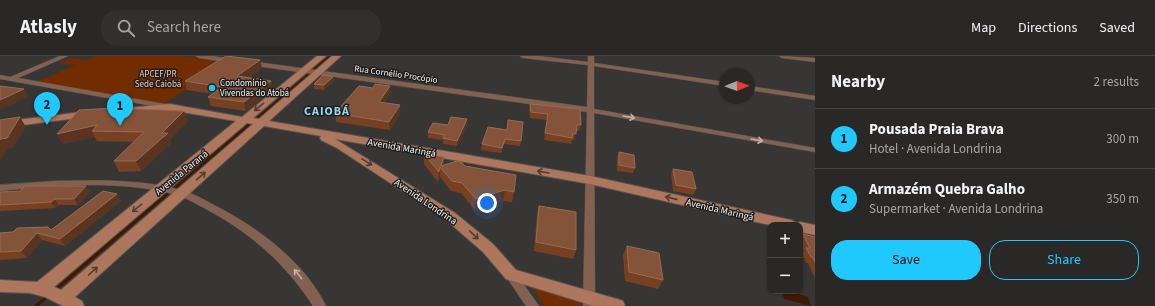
<!DOCTYPE html>
<html lang="en">
<head>
<meta charset="utf-8">
<style>
	:root { --surface:#2a2827; --page:#32302f; --text:#f1f3f6; --muted:#a5a6a7; --line:#464444; --accent:#20c9fd }
	body { margin:0; font-family:"Source Sans 3",sans-serif; background:var(--page); color:var(--text) }
	.controls { position:absolute; right:12px; bottom:12px; display:grid; overflow:hidden; border-radius:8px; box-shadow:0 1px 3px #0004 }
	.controls button { width:36px; height:36px; display:grid; place-items:center; padding:0; border:0; border-bottom:1px solid var(--line); background:var(--surface); color:var(--text); font:20px sans-serif }
	.compass { position:absolute; left:719px; top:12px; width:36px; height:36px; border-radius:50%; background:var(--surface); box-shadow:0 1px 3px #0004; rotate:89deg }
	.you { position:absolute; left:487px; top:147px; width:14px; height:14px; margin:-10px; border:3px solid #fff; border-radius:50%; background:#1a73e8; box-shadow:0 0 0 6px #1a73e833 }
	.badge { display:grid; place-items:center; width:26px; height:26px; border-radius:50%; background:var(--accent); color:#111; font-size:13px; font-weight:700 }
	.pin { position:absolute; translate:-50% -33px; filter:drop-shadow(0 1px 2px #0008) }
	.pin::after { content:''; position:absolute; top:21px; width:14px; height:12px; background:inherit; clip-path:polygon(0 0,100% 0,50% 100%) }
	.list { margin:0; padding:0; list-style:none }
	h2 { display:flex; justify-content:space-between; align-items:center; height:52px; margin:0; padding:0 16px; font-size:17px }
	h2 small { font-size:13px; font-weight:400; color:var(--muted) }
	.list li { display:grid; grid-template-columns:26px 1fr auto; gap:12px; align-items:center; box-sizing:border-box; height:60px; padding:0 16px; border-top:1px solid var(--line) }
	.list b { display:block; font-size:15px; white-space:nowrap }
	.list p { margin:0; font-size:13px; white-space:nowrap; color:var(--muted) }
	.list em { font-size:13px; font-style:normal; color:var(--muted) }
	.actions { display:flex; gap:8px; padding:12px 16px }
	.actions a { flex:1; padding:9px 0; border:1px solid var(--accent); border-radius:16px; text-align:center; font-size:14px; color:var(--accent) }
	.actions .main { background:var(--accent); color:#111 }
	.icon { flex:none; width:22px; height:22px; fill:none; stroke:currentColor; stroke-width:2; stroke-linecap:round; stroke-linejoin:round }
	.map { position:relative; flex:none; width:815px; height:250px; overflow:hidden }
	header { display:flex; align-items:center; gap:24px; box-sizing:border-box; height:56px; padding:0 20px; background:var(--surface); border-bottom:1px solid var(--line) }
	header strong { font-size:19px }
	nav { display:flex; gap:22px; margin-inline-start:auto; font-size:14px }
	.search { width:280px; height:36px; background:var(--page); display:flex; align-items:center; gap:10px; box-sizing:border-box; padding:0 14px; border-radius:16px; color:var(--muted); font-size:15px }
	main { display:flex }
	aside { flex:1; background:var(--surface) }
	.map>svg:first-child { display:block }
</style>
</head>
<body>
<header>
<strong>Atlasly</strong>
<div class="search"><svg class="icon" aria-label="search" viewBox="0 0 24 24"><circle cx="10" cy="10" r="6"/><path d="M15 15l6 6"/></svg>Search here</div>
<nav><a>Map</a><a>Directions</a><a>Saved</a></nav>
</header>
<main>
<div class="map">
<svg width="815" height="250" viewBox="0 0 815 250">
	<rect width="100%" height="100%" fill="#383634"/>
	<g fill="#712c00">
		<polygon points="96,0 184,0 229,6 163,48 37,26 75,9 58,7 71,2 87,4"/>
		<polygon points="532,231 581,246 581,250 544,250"/>
	</g>
	<polygon fill="#411903" points="782,235 789,235 808,241 811,250 784,243"/>
	<g fill="none" stroke-linecap="round" stroke-linejoin="round">
		<polyline stroke="#411903" stroke-width="2" points="255,64 330,0"/>
		<polyline stroke="#411903" stroke-width="3" points="159,145 256,63"/>
		<g stroke="#411903" stroke-width="3.5">
			<polyline points="54,235 160,144"/>
			<polyline points="36,250 48,240"/>
		</g>
		<g stroke="#565452" stroke-width="1">
			<g id="street">
				<polygon points="60,0 68,0 18,22 170,49 174,51 170,53 0,23 0,19 10,21"/>
				<polygon points="196,0 211,0 233,3 236,5 233,7 199,2"/>
				<polygon points="520,0 538,0 588,6 588,0 594,0 594,7 725,26 725,30 594,10 594,53 815,92 815,96 594,57 595,250 583,250 587,56 249,9 246,7 249,5 587,51 588,9 523,2"/>
				<polygon points="779,0 815,2 815,6 782,2"/>
				<polygon points="749,30 815,40 815,44 749,34"/>
				<path d="M54,125c41,-1 84,-2 124,8 12,3 23,9 34,15 44,22 92,57 114,102h-13c-27,-42 -62,-73 -107,-97 -10,-5 -21,-12 -33,-15 -54,-14 -118,-9 -173,-3v-6z"/>
				<polygon points="511,215 515,216 539,250 526,250 505,219 507,216"/>
			</g>
		</g>
		<g stroke="#565452" stroke-width="2">
			<g id="secondary">
				<path d="M317,0h9l-73,62 6,1 73,-63h9l-72,65 321,55 201,44 6,3 3,-1 15,3v10l-15,-3v-7h-30l-180,-41 -255,-45 120,74 38,31 23,26 101,29 6,2 2,5h-31l-88,-27 -23,-27 -38,-33 -108,-71 -16,-8 -1,-2 1,-2 -57,-10 -189,171 7,4 2,5h-21l-18,-9 -15,-4 -30,-1v-12l37,2 199,-161 -66,-11 -40,3 -3,-1 -2,-2 2,-2 43,-4 72,13zM247,67l6,1 -192,166 -7,-3z"/>
				<polygon points="90,55 93,56 95,58 93,60 0,72 0,66"/>
			</g>
		</g>
		<use href="#street" fill="#846050" fill-rule="evenodd"/>
		<use href="#secondary" fill="#ae775d" fill-rule="evenodd"/>
	</g>
	<g fill="#774023">
		<polygon points="260,4 262,12 248,22 271,25 273,34 246,55 211,50 208,41 212,38 187,34 185,25"/>
		<polygon points="334,25 324,34 314,33 314,28"/>
		<polygon points="390,30 390,38 384,47 400,49 400,58 390,74 336,66 335,57 373,32"/>
		<polygon points="530,48 581,69 579,75 576,75 574,84 572,84 571,88 544,84 547,64 530,62 529,54"/>
		<polygon points="467,63 467,69 457,90 443,88 443,84 428,82 428,76"/>
		<polygon points="188,65 170,83 171,87 141,115 119,116 114,105 134,86 97,85 95,81 63,88 57,78"/>
		<polygon points="507,74 521,85 520,90 504,88 501,97 481,94 482,88"/>
		<polygon points="619,96 635,112 633,117 617,115 617,102"/>
		<polygon points="424,98 444,101 444,109 465,110 514,136 512,146 503,145 475,154 461,137 451,135 440,121 438,126 424,108"/>
		<polygon points="673,113 696,133 693,139 673,135 671,118"/>
		<polygon points="0,136 90,136 78,149 58,149 55,152 0,155"/>
		<polygon points="117,138 121,145 65,190 42,184 27,202 0,204 0,177 51,174"/>
		<polygon points="539,150 576,194 573,203 534,195 537,158"/>
		<polygon points="803,178 815,181 815,222 808,207 806,207 802,197 804,195 800,187 800,182"/>
		<polygon points="627,190 663,224 658,233 625,225 623,199"/>
	</g>
	<g fill="#583421">
		<polygon points="260,4 262,12 239,28 237,20"/>
		<polygon points="333,21 334,25 324,34 324,29"/>
		<polygon points="271,25 273,34 246,55 244,46"/>
		<polygon points="390,30 390,38 379,55 379,46"/>
		<polygon points="24,33 28,40 0,54 0,44"/>
		<polygon points="400,49 400,58 390,74 389,66"/>
		<polygon points="184,55 188,65 170,83 171,87 141,115 136,105 162,77"/>
		<polygon points="20,61 26,71 13,92 8,93 0,105 0,84"/>
		<polygon points="467,63 467,69 457,90 457,85"/>
		<polygon points="97,69 92,75 95,81 63,88 57,78"/>
		<polygon points="444,101 443,111 441,110"/>
		<polygon points="440,111 440,121 438,126 439,116"/>
		<polygon points="86,130 90,136 78,149 74,143"/>
		<polygon points="505,134 503,145 475,154 476,143"/>
		<polygon points="117,138 121,145 65,190 60,183"/>
		<polygon points="55,143 58,149 55,152 51,146"/>
		<polygon points="37,177 42,184 27,202 21,195"/>
	</g>
	<g fill="#855339" stroke="#966c56">
		<polygon points="226,0 260,4 237,20 271,25 244,46 208,41 222,31 185,25"/>
		<polygon points="323,19 333,21 324,29 314,28"/>
		<polygon points="375,28 390,30 379,46 400,49 389,66 335,57 359,30 373,32"/>
		<polygon points="0,30 24,33 0,44"/>
		<polygon points="530,48 580,53 581,69 577,68 576,78 573,77 572,82 545,77 548,58 531,56"/>
		<polygon points="116,52 184,55 162,77 168,77 136,105 114,105 144,76 92,75 97,69 57,78 79,54"/>
		<polygon points="20,61 7,82 1,83 0,84 0,64"/>
		<polygon points="451,61 467,63 457,85 443,82 445,79 428,76 433,67 448,69"/>
		<polygon points="508,64 523,66 521,85 505,83 502,92 482,88 488,71 507,74"/>
		<polygon points="619,96 634,99 635,112 619,109"/>
		<polygon points="424,98 444,101 441,110 457,105 461,106 465,110 516,119 514,136 505,134 476,143 462,127 452,125 440,111 439,116"/>
		<polygon points="673,113 692,116 696,133 676,129"/>
		<polygon points="25,130 86,130 74,143 55,143 51,146 0,149 0,136 20,135"/>
		<polygon points="103,135 117,138 60,183 37,177 21,195 0,196 0,177 13,176 17,172 48,171 51,174"/>
		<polygon points="539,150 576,156 576,194 536,186"/>
		<polygon points="803,178 815,181 815,206 813,202 811,201 806,192 810,192"/>
		<polygon points="627,190 659,197 663,224 629,216"/>
	</g>
	<defs><path id="oneway-shaft" d="M-6 0H5M1.5-3L5.5 0L1.5 3" fill="none" stroke-width="1.6" stroke-linecap="round" stroke-linejoin="round"/></defs>
	<g stroke="#513d33">
		<use href="#oneway-shaft" transform="translate(259 51) rotate(141)"/>
		<use href="#oneway-shaft" transform="translate(367 106) rotate(32)"/>
		<use href="#oneway-shaft" transform="translate(543 116) rotate(-170)"/>
		<use href="#oneway-shaft" transform="translate(201 120) rotate(-41)"/>
		<use href="#oneway-shaft" transform="translate(671 142) rotate(-167)"/>
		<use href="#oneway-shaft" transform="translate(137 152) rotate(140)"/>
		<use href="#oneway-shaft" transform="translate(474 179) rotate(43)"/>
		<use href="#oneway-shaft" transform="translate(93 215) rotate(-42)"/>
	</g>
	<g stroke="#c1b0a8">
		<use href="#oneway-shaft" transform="translate(629 61) rotate(10)"/>
		<use href="#oneway-shaft" transform="translate(757 84) rotate(10)"/>
		<use href="#oneway-shaft" transform="translate(298 218) rotate(-129)"/>
	</g>
	<circle fill="#20c9fd" stroke="#1f1e1d" stroke-width="1.5" cx="212" cy="32" r="4"/>
	<g text-anchor="middle" stroke-width="3" stroke-linejoin="round" paint-order="stroke">
		<g font-size="9" fill="#f9cbb6" stroke="#1f1e1d">
			<text x="158" y="21">APCEF/PR<tspan x="158" dy="10">Sede Caiobá</tspan></text>
		</g>
		<g font-size="9" fill="#f3f1f0" stroke="#1f1e1d">
			<text transform="translate(396 18) rotate(8)" y="3">Rua Cornélio Procópio</text>
		</g>
		<g font-size="9" fill="#f3f1f0" stroke="#1f1e1d" text-anchor="start">
			<text x="220" y="30">Condomínio<tspan x="220" dy="10">Vivendas do Atobá</tspan></text>
		</g>
		<g font-size="10" fill="#f3f1f0" stroke="#1f1e1d">
			<text transform="translate(402 91) rotate(10)" y="4">Avenida Maringá</text>
			<text transform="translate(181 116) rotate(-39)" y="4">Avenida Paraná</text>
			<text transform="translate(426 145) rotate(34)" y="4">Avenida Londrina</text>
			<text transform="translate(720 153) rotate(13)" y="4">Avenida Maringá</text>
		</g>
		<g font-size="12" font-weight="bold" letter-spacing="1" fill="#94daf6" stroke="#1f1e1d">
			<text x="327" y="59">CAIOBÁ</text>
		</g>
	</g>
</svg>
<div class="controls">
<button>+</button>
<button>−</button>
</div>
<svg class="compass" viewBox="-18 -18 36 36"><path d="M0-13l5 13h-10z" fill="#e53935"/><path d="M0 13l5-13h-10z" fill="#a5a6a7"/></svg>
<div class="you"></div>
<div class="pin badge" style="left:120px;top:70px">1</div>
<div class="pin badge" style="left:47px;top:69px">2</div>
</div>
<aside>
<h2>Nearby<small>2 results</small></h2>
<ul class="list">
<li><span class="badge">1</span><div><b>Pousada Praia Brava</b><p>Hotel · Avenida Londrina</p></div><em>300 m</em></li>
<li><span class="badge">2</span><div><b>Armazém Quebra Galho</b><p>Supermarket · Avenida Londrina</p></div><em>350 m</em></li>
</ul>
<div class="actions"><a class="main">Save</a><a>Share</a></div>
</aside>
</main>
</body>
</html>
